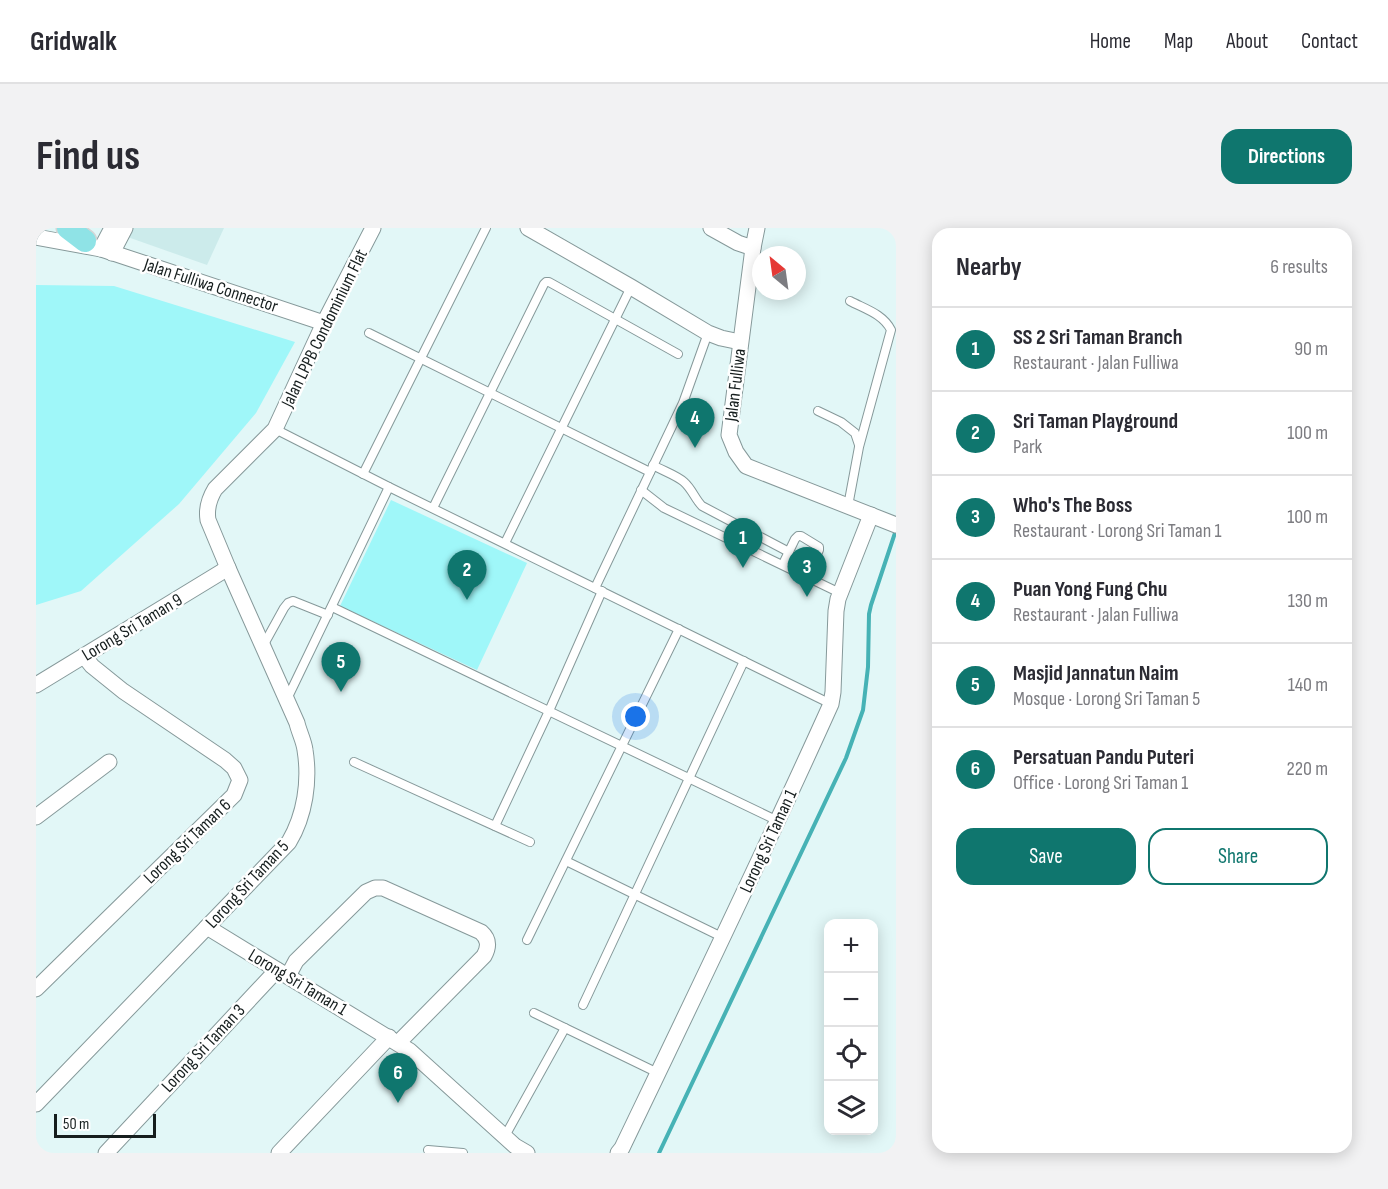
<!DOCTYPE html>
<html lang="en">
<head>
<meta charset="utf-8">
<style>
	:root { --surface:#fff; --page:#f2f2f3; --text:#2b2b33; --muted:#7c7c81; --line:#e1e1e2; --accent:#0f766e }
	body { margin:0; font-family:"Sofia Sans Condensed",sans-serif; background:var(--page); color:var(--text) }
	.controls { position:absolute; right:18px; bottom:18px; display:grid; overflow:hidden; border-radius:12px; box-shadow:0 3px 15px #0003 }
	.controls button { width:54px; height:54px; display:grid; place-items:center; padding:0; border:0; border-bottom:2px solid var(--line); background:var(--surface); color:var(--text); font:30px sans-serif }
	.compass { position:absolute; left:716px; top:18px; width:54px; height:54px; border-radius:50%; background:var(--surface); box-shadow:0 3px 15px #0003; rotate:331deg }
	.scale { position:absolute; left:18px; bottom:15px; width:102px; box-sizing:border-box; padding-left:6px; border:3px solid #161e1e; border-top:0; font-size:16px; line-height:21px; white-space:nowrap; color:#161e1e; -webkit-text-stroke:4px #fff; paint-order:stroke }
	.you { position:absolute; left:600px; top:489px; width:21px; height:21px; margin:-15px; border:4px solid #fff; border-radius:50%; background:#1a73e8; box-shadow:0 0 0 9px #1a73e833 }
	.badge { display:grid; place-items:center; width:39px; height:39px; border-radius:50%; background:var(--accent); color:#fff; font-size:20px; font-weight:700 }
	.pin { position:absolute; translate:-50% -50px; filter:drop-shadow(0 2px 3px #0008) }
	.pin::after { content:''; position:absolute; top:32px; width:21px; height:18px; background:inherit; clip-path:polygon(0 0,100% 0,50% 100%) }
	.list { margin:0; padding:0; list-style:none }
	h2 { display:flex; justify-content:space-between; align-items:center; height:78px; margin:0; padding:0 24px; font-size:26px }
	h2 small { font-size:20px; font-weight:400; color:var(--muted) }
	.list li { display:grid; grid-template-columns:39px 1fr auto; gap:18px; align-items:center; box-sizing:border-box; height:84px; padding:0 24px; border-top:2px solid var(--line) }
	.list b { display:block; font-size:22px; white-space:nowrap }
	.list p { margin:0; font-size:20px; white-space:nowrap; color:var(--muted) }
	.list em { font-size:20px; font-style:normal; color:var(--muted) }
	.actions { display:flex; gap:12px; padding:18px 24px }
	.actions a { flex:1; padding:14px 0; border:2px solid var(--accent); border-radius:18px; text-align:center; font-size:21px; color:var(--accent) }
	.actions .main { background:var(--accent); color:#fff }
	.icon { flex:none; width:33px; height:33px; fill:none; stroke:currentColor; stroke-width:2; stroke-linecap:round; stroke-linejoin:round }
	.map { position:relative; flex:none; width:860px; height:925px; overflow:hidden; border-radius:18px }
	header { display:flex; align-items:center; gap:36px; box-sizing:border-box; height:84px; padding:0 30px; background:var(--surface); border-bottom:2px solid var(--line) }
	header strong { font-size:28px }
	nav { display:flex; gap:33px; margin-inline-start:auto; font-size:21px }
	.intro { display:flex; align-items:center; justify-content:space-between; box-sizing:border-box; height:144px; padding:0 36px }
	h1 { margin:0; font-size:42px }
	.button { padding:15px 27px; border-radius:18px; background:var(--accent); color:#fff; font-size:21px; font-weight:700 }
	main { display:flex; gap:36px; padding:0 36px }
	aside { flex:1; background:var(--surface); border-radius:18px; box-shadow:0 3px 15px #0003 }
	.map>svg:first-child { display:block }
</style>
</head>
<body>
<header>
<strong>Gridwalk</strong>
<nav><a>Home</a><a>Map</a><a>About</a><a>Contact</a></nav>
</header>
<div class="intro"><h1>Find us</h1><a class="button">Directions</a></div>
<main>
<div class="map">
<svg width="860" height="925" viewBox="0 0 860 925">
	<rect width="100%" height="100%" fill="#e2f7f7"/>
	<polygon fill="#ccebeb" points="66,0 188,0 171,37"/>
	<g fill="#9ff7f9">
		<polygon points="0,57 78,58 259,114 220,185 143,276 45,363 0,377"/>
		<polygon points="355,272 491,335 441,442 304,378"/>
	</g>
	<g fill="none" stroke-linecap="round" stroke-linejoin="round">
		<polyline stroke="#46b2b5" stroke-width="4" points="623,925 810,530 827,482 832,439 833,386 835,377 860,302"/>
		<g stroke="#86999a" stroke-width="10">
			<g id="lane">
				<polyline points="333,105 614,244"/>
				<polyline points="782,183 805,194 819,205 823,217"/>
				<polyline points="239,201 353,259 795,476"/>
				<path d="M617,237c10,6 23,10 31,17 8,7 11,17 18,24l87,46"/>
				<polyline points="327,246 450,0"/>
				<polyline points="605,262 628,280 804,365"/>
				<path d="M812,278l11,-59 32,-117c-8,-16 -26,-21 -41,-29"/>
				<polyline points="397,280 508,56 510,54 513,54 642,126"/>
				<polyline points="469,315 595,59"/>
				<polyline points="747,336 759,311 762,308 765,308 783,319 783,322 775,340 778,352"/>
				<polyline points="559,360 647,175 672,105"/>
				<polyline points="296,379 742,593"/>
				<polyline points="227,418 248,380 252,375 257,373 292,387"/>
				<polyline points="251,471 353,259"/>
				<polyline points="318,534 494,614"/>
				<polyline points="459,598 513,483 566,363"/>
				<polyline points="530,633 688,710"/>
				<polyline points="491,712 643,401"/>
				<polyline points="547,777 708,433"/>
				<polyline points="498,785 529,800"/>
				<polyline points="469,908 529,800 622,845"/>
				<polyline points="392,922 427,925"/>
			</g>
		</g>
		<g stroke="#86999a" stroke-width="17">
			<g id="street">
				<polyline points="492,0 595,59 672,105 685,110 704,114"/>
				<polyline points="675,0 702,15 717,20"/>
				<polyline points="721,0 717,20 693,207 700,224 710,238 860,297"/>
				<polyline points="0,9 65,21 288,95"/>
				<polyline points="65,21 76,0"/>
				<polyline points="76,25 89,0"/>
				<polyline points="0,457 192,340"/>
				<polyline points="0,589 73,534"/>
				<polyline points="171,699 374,823 479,918 491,925"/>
				<path d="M252,748l8,-15 70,-69 9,-4h8l98,44c8,7 8,15 3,24l-86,87"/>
				<polyline points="0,761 198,567 204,552 198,540 189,532 87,463 56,438 48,428"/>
				<path d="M0,876l253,-262c16,-27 21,-61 16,-92 -1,-9 -6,-18 -8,-27l-69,-155 -20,-48c-2,-12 1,-21 7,-31l60,-60 49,-106 49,-95"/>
				<polyline points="70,925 241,742"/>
				<polyline points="243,925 353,809"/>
				<path d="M582,925l4,-5c71,-148 142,-295 209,-444l2,-12 3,-81 2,-12 33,-84"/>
			</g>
		</g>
		<g stroke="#d5d6d6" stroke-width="25">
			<polyline id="primary" points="32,0 49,13"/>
		</g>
		<use href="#lane" stroke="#fff" stroke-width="8"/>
		<use href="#street" stroke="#fff" stroke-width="15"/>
		<use href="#primary" stroke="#8fe3e6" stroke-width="22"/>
	</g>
	<g text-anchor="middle" stroke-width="5" stroke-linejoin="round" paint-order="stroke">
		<g font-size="18" fill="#161e1e" stroke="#fff">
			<text transform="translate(175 57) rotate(18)" y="6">Jalan Fulliwa Connector</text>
			<text transform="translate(288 100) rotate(-64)" y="6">Jalan LPPB Condominium Flat</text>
			<text transform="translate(699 157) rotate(-83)" y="6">Jalan Fulliwa</text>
			<text transform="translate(96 399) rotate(-31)" y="6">Lorong Sri Taman 9</text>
			<text transform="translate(151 613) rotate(-44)" y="6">Lorong Sri Taman 6</text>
			<text transform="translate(732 613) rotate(-65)" y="6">Lorong Sri Taman 1</text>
			<text transform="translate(211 656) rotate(-47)" y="6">Lorong Sri Taman 5</text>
			<text transform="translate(262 754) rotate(31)" y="6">Lorong Sri Taman 1</text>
			<text transform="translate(167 820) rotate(-47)" y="6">Lorong Sri Taman 3</text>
		</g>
	</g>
</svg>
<div class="controls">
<button>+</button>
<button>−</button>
<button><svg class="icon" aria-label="locate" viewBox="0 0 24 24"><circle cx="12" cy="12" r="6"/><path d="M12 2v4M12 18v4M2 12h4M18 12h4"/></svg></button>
<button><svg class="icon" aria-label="layers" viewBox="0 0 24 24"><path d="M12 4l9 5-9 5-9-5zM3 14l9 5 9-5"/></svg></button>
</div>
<svg class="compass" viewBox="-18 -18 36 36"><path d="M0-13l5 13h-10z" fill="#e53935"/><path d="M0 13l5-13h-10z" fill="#7c7c81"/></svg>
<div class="scale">50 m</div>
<div class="you"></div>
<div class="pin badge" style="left:707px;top:340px">1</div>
<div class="pin badge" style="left:431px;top:372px">2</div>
<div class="pin badge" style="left:771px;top:369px">3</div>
<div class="pin badge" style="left:659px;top:220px">4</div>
<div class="pin badge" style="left:305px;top:464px">5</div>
<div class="pin badge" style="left:362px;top:875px">6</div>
</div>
<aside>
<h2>Nearby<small>6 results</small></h2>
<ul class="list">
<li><span class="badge">1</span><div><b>SS 2 Sri Taman Branch</b><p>Restaurant · Jalan Fulliwa</p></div><em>90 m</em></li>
<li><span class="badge">2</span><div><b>Sri Taman Playground</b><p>Park</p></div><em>100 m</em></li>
<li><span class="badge">3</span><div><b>Who's The Boss</b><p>Restaurant · Lorong Sri Taman 1</p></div><em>100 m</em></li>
<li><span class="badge">4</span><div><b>Puan Yong Fung Chu</b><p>Restaurant · Jalan Fulliwa</p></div><em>130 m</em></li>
<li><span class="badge">5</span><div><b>Masjid Jannatun Naim</b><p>Mosque · Lorong Sri Taman 5</p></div><em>140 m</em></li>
<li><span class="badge">6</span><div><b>Persatuan Pandu Puteri</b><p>Office · Lorong Sri Taman 1</p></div><em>220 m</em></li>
</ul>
<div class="actions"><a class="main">Save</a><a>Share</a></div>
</aside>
</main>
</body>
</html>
